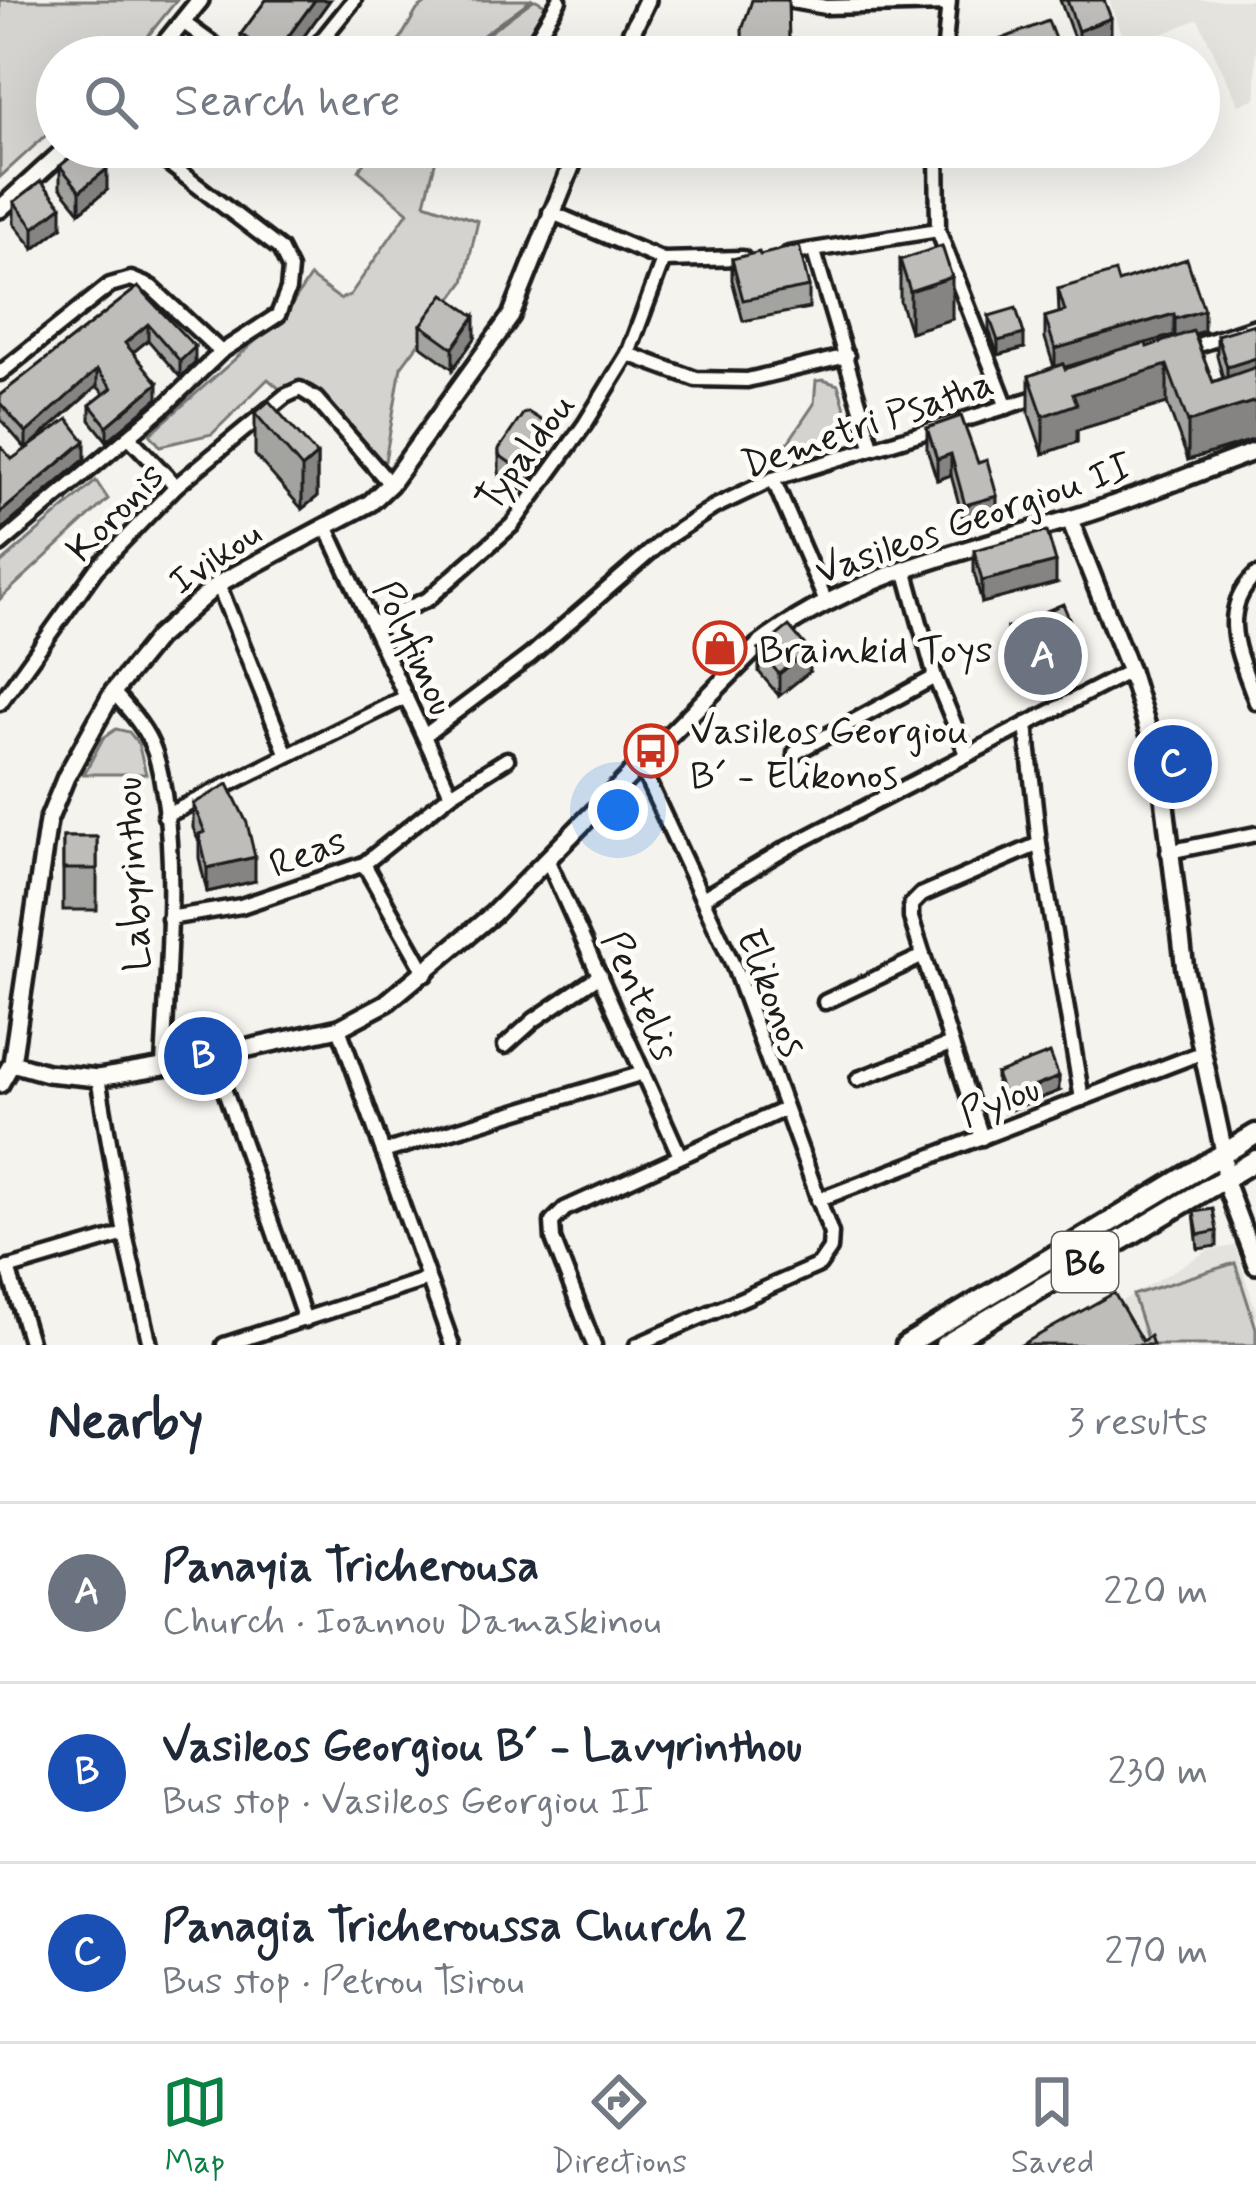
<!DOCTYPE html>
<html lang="en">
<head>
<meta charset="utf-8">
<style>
	:root { --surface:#fff; --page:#f6f6f7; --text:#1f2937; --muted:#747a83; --line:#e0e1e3; --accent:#0b8043 }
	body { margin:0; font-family:Mynerve,sans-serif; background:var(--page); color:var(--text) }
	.you { position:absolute; left:618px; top:810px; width:42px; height:42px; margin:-30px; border:9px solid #fff; border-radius:50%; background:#1a73e8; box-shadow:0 0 0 18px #1a73e833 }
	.badge { display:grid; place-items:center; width:78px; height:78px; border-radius:50%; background:var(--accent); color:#fff; font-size:39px; font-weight:700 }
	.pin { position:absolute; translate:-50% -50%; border:6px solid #fff; box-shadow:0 3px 12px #0006 }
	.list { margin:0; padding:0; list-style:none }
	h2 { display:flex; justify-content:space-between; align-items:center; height:156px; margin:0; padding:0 48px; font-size:51px }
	h2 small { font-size:39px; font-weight:400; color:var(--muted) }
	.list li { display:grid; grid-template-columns:78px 1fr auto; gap:36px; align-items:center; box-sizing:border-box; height:180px; padding:0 48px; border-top:3px solid var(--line) }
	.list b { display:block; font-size:45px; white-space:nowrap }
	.list p { margin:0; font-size:39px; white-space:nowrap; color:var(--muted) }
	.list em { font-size:39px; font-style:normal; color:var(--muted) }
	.icon { flex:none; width:66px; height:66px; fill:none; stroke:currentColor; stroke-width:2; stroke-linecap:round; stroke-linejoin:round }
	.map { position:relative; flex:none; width:1256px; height:1345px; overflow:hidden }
	.search { position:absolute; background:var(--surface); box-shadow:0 12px 48px #0002; left:36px; right:36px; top:36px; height:132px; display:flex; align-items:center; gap:30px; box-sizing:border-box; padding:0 42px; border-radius:66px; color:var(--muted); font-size:45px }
	.sheet { height:696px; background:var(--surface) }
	nav { display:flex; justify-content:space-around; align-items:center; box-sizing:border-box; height:168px; border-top:3px solid var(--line); background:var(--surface); font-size:33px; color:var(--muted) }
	nav a { display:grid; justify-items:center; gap:6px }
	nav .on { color:var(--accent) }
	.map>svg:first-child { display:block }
</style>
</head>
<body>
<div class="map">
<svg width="1256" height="1345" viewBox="0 0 1256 1345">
	<rect width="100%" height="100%" fill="#f4f3ee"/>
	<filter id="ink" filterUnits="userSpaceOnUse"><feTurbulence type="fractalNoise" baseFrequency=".00833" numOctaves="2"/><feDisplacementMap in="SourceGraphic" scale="24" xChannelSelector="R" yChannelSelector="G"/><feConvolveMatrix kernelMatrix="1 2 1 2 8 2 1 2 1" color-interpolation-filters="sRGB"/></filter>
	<g filter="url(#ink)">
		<g fill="#e4e3de">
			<polygon points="1109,0 1256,0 1256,98 1239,105 1198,19 1128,49"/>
			<polygon points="1235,1246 1256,1311 1256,1345 1047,1345 1209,1250"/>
		</g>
		<g fill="#d4d3cf" stroke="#787876" stroke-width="3">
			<polygon points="0,0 177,0 131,57 57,57 57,125 0,177"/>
			<polygon points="430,0 536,0 560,13 536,57 390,57 417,10"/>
			<polygon points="372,147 439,147 425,203 478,221 464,282 401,367 385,461 375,461 319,392 282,391 268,379 212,434 160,446 150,434 285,315 310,277 340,299 350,295 408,212 359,171"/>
			<path d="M823,380l15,5c20,63 17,59 -44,78l-7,-19 27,-40 2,-23z"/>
			<polygon points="96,481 108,499 0,599 0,564"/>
			<polygon points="116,729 129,732 138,743 146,774 84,774 103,738"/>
			<polygon points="1235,1263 1256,1328 1256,1345 1149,1345 1133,1295"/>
		</g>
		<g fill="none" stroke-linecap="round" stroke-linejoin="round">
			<polyline stroke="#72716f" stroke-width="4.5" points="465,57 467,48 532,0"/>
			<g stroke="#1c1c1c" stroke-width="21">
				<g id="minor">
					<polyline points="786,0 826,7 948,4"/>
					<polyline points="184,23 231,57"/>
					<polyline points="308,57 354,0"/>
					<polyline points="525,57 559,0"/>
					<polyline points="944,57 949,0"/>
					<polyline points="352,147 353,148"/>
					<polyline points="937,147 938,230 1007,407"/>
					<polyline points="550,212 663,260 743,258"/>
					<polyline points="814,252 872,446"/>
					<polyline points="788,254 938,230"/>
					<polyline points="1183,350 1256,326"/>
					<polyline points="628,354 696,379 747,380 847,356"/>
					<polyline points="0,373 110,285 131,279 151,287 221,352"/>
					<polyline points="129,437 176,486"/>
					<polyline points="773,479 826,602"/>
					<polyline points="326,526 451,794"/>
					<polyline points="0,545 166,405 221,352 278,315 288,290 290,269 280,249 147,147"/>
					<polyline points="905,569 935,677 967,754"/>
					<path d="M1256,575c-41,38 -15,82 0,127"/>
					<polyline points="218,584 287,755"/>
					<polyline points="372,624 428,599 512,525 585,424 628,354 663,260"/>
					<path d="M113,692c17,19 34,37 42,61 26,84 12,225 8,314"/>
					<polyline points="0,703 96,569 176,486 285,396 300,389 316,399 390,484"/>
					<polyline points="1026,724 1039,844 1082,1099"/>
					<polyline points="424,736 530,656 665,539 714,507 773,479 1044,395"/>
					<polyline points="795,753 935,677"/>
					<polyline points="165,816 406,697"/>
					<polyline points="1168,852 1256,834"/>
					<polyline points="547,859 680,1156"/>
					<polyline points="364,864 426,974"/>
					<polyline points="703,898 787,848 1130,671"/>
					<polyline points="169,918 241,906 364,864 451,794 507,759"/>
					<polyline points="825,1002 923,956"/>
					<polyline points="339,1028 452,1345"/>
					<polyline points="505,1046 534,1020 600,975"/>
					<polyline points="213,1057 305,1320"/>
					<polyline points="98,1078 125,1234 150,1345"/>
					<polyline points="858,1079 951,1044"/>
					<polyline points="982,1138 911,918 911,905 921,895 1039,844"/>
					<polyline points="383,1152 643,1073"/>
					<polyline points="818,1200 1201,1053"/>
					<polyline points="8,1268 31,1345"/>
					<polyline points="0,1271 125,1234"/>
					<polyline points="224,1345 428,1279"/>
					<polyline points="594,1345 553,1239 552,1222 565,1209 785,1109"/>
					<polyline points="637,1345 819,1265 830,1249 831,1233 734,967 640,764"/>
				</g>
			</g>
			<g stroke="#1c1c1c" stroke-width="24">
				<g id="tertiary">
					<polyline points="154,57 200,0"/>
					<polyline points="620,57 647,0"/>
					<polyline points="0,209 68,147"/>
					<polyline points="1070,520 1130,671 1161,772 1185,970 1224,1152 1224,1179 1256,1265"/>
					<path d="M12,1063l35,10 51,5 65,-11 176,-39 47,-25 107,-89 265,-268c91,-71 207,-94 315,-128 62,-19 122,-45 183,-67"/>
					<polyline points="0,1084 12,1063 48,821 66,777 113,692 157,638 218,584 370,503 390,484 511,316 579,147"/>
				</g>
			</g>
			<g stroke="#1c1c1c" stroke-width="27">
				<g id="primary">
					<polyline points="906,1345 1256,1134"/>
					<polyline points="945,1345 1256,1160"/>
				</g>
			</g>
			<use href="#minor" stroke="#fdfcf7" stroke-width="12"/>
			<use href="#tertiary" stroke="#fdfcf7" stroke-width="15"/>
			<use href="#primary" stroke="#fdfcf7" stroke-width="18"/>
		</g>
		<g fill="#a3a3a0" stroke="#1c1c1c" stroke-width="3" fill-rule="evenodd">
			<polygon points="266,0 330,0 289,57 243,57 241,56 241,34"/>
			<polygon points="788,0 789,57 742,57"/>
			<polygon points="1060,0 1104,0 1111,37 1078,49"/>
			<polygon points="60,166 107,190 80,212 60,187"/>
			<polygon points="14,202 62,227 34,249 14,224"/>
			<polygon points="732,259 809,287 809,308 743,321 732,280"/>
			<polygon points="900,260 952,319 910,332 900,301"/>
			<path d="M1118,282l86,49 -9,3 18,48 10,-4 -6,-22v-21l39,-4v108l-68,21 -21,-57 -90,27v12l-34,12 -14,-40v-38l25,-9 -9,-29v-21l14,-4 -1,-24zM1174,335l1,3 -28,9 -1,-4z"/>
			<polygon points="138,287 195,363 180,377 148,340 133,352 158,398 107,441 90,420 90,405 104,394 97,386 26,449 0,419 0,395"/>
			<polygon points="989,316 1024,348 998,355 989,330"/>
			<polygon points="421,325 475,338 453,369 421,346"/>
			<polygon points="255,413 317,455 317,497 302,509 255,455"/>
			<polygon points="961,416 997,517 965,526 951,475 937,480 927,449 927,428"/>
			<polygon points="499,449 549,452 525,488 519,490 499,477"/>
			<polygon points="974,550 1056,583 982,603 974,572"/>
			<polygon points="1007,628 1079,663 1023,687 1007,649"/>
			<polygon points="759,650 809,672 779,696 759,672"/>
			<polygon points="193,804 255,881 207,892 199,858 199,842 193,828"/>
			<rect x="63" y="837" width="34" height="73"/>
			<polygon points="996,1074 1059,1091 1005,1112 996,1089"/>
			<polygon points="1194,1212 1217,1231 1217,1246 1198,1249"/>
		</g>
		<g fill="#858482" stroke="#1c1c1c" stroke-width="3">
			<polygon points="315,0 330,0 289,57 273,57"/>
			<polygon points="1111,18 1111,37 1078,49 1078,31"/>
			<polygon points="107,169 107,190 80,212 80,191"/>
			<polygon points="62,206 62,227 34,249 34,228"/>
			<polygon points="952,277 952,319 910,332 910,291"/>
			<polygon points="1204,310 1204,331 1175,340 1175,319"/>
			<polygon points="1174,314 1174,335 1055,370 1055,349"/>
			<polygon points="475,316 475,338 453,369 453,348"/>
			<polygon points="148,324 148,340 125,359 125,343"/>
			<polygon points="1024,334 1024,348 998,355 998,341"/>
			<polygon points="195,347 195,363 180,377 180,361"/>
			<polygon points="1256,358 1256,379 1227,388 1227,367"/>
			<polygon points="1167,365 1167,403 1077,430 1077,442 1043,454 1043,416 1073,394"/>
			<polygon points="97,370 97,386 26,449 26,433"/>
			<polygon points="158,383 158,398 107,441 107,426"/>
			<polygon points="1256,401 1256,439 1188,460 1188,422"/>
			<polygon points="549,431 549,452 525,488 519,490 519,469"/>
			<polygon points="85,441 85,459 0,531 0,513"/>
			<polygon points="951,454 951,475 937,480 937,459"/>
			<polygon points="317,455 317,497 302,509 302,468"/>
			<polygon points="997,496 997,517 965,526 965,505"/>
			<polygon points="1056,562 1056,583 982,603 982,581"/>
			<polygon points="1079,642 1079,663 1023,687 1023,666"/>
			<polygon points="809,650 809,672 779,696 779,674"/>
			<polygon points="255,857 255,881 207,892 207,868"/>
			<polygon points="1059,1077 1059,1091 1005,1112 1005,1098"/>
		</g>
		<g fill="#bebdba" stroke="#1c1c1c" stroke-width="3">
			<polygon points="266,0 315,0 273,57 241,34"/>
			<polygon points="752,0 788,0 789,43 771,43 772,57 743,57 742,30"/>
			<polygon points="1067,0 1104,0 1111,18 1078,31"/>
			<polygon points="1048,21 1062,57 964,57 963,54"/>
			<polygon points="871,52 871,57 836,57 836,54"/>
			<polygon points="83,147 90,147 107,169 80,191 60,166"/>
			<polygon points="41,181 62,206 34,228 14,202"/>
			<polygon points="799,245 809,287 743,300 732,259 759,252 760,255"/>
			<polygon points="942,246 952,277 910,291 900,260"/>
			<polygon points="1187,259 1204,310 1175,319 1174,314 1055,349 1045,317 1065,311 1058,289 1115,272 1118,282"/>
			<polygon points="138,287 195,347 180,361 148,324 125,343 158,383 107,426 90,405 112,388 97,370 26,433 0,403 0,395"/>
			<polygon points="444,294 475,316 453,348 421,325"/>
			<polygon points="1016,308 1024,334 998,341 989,316"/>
			<polygon points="1254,324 1256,331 1256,358 1227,367 1217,335"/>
			<polygon points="1193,331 1213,382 1256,367 1256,401 1188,422 1167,365 1073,394 1077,404 1043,416 1029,376 1063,364 1065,369 1118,350 1146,343 1147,347"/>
			<polygon points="269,401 317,455 302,468 255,413"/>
			<polygon points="528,412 549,425 549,431 525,467 519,469 499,455 499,449 523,414"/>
			<polygon points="961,416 978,463 987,460 997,496 965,505 951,454 937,459 927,428"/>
			<polygon points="68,419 85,441 0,513 0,446 12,459"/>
			<polygon points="1047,531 1056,562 982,581 974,550"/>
			<polygon points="1063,604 1079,642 1023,666 1007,628"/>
			<polygon points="789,626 809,650 779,674 759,650"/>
			<polygon points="228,784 247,823 255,857 207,868 199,834 205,832 193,804"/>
			<rect x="63" y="837" width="34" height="32"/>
			<polygon points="1050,1053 1059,1077 1005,1098 996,1074"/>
			<polygon points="1213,1209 1217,1231 1198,1235 1194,1212"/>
			<polygon points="1114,1293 1142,1341 1150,1336 1153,1345 1021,1345"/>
		</g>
	</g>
	<defs>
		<g id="shop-ring" transform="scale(2.7)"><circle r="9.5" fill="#fdfcf7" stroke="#c8321e" stroke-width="1.5"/><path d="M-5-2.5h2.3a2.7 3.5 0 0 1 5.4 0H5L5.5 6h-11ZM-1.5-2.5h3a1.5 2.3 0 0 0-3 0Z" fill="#c8321e"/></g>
		<g id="bus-ring" transform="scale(2.7)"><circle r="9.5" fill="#fdfcf7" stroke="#c8321e" stroke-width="1.5"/><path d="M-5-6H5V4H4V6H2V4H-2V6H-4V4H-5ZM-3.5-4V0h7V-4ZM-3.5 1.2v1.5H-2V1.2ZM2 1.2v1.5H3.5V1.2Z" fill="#c8321e"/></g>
	</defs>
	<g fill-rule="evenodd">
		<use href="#shop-ring" x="720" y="648"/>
		<use href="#bus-ring" x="651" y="751"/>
	</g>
	<g text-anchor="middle" stroke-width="10" stroke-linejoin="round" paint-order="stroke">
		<rect fill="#fdfcf7" stroke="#605f5e" stroke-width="3" x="1052" y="1232" width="66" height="60" rx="9"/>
		<g font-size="36" font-weight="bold" fill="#1c1c1c">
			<text x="1085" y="1275">B6</text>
		</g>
		<g font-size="39" fill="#1c1c1c" stroke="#fdfcf7">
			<text transform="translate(867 422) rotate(-19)" y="14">Demetri Psatha</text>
			<text transform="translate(524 451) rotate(-53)" y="14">Typaldou</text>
			<text transform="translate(114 511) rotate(-46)" y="14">Koronis</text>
			<text transform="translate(973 517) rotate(-19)" y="14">Vasileos Georgiou II</text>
			<text transform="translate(214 556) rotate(-34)" y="14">Ivikou</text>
			<text transform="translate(416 647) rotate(65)" y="14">Polyfimou</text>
			<text transform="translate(307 851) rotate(-21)" y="14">Reas</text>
			<text transform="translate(131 874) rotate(-93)" y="14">Labyrinthou</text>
			<text transform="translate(773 992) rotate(69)" y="14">Elikonos</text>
			<text transform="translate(642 995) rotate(66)" y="14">Pentelis</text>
			<text transform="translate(999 1099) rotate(-21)" y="14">Pylou</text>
		</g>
		<g font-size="39" fill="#1c1c1c" stroke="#fdfcf7" text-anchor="start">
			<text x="759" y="662">Brainkid Toys</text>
			<text x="690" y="743">Vasileos Georgiou<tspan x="690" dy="45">B´ - Elikonos</tspan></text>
		</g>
	</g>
</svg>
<div class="you"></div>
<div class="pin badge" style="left:1043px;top:656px;background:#6b7280">A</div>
<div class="pin badge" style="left:203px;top:1056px;background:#1a4fb4">B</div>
<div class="pin badge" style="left:1173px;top:764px;background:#1a4fb4">C</div>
<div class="search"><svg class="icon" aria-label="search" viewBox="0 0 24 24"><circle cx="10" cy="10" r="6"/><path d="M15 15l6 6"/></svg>Search here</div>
</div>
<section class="sheet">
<h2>Nearby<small>3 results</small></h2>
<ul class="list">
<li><span class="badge" style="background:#6b7280">A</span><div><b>Panayia Tricherousa</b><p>Church · Ioannou Damaskinou</p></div><em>220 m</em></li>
<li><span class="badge" style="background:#1a4fb4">B</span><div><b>Vasileos Georgiou B´ - Lavyrinthou</b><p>Bus stop · Vasileos Georgiou II</p></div><em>230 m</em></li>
<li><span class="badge" style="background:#1a4fb4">C</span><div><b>Panagia Tricheroussa Church 2</b><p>Bus stop · Petrou Tsirou</p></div><em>270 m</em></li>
</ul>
</section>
<nav>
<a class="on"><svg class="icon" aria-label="map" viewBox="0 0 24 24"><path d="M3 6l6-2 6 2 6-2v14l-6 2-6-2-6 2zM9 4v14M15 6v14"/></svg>Map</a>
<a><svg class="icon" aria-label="directions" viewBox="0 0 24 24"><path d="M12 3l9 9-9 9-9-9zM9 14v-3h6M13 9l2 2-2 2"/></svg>Directions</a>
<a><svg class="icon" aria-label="saved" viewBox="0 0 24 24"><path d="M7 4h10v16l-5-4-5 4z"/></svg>Saved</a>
</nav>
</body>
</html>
